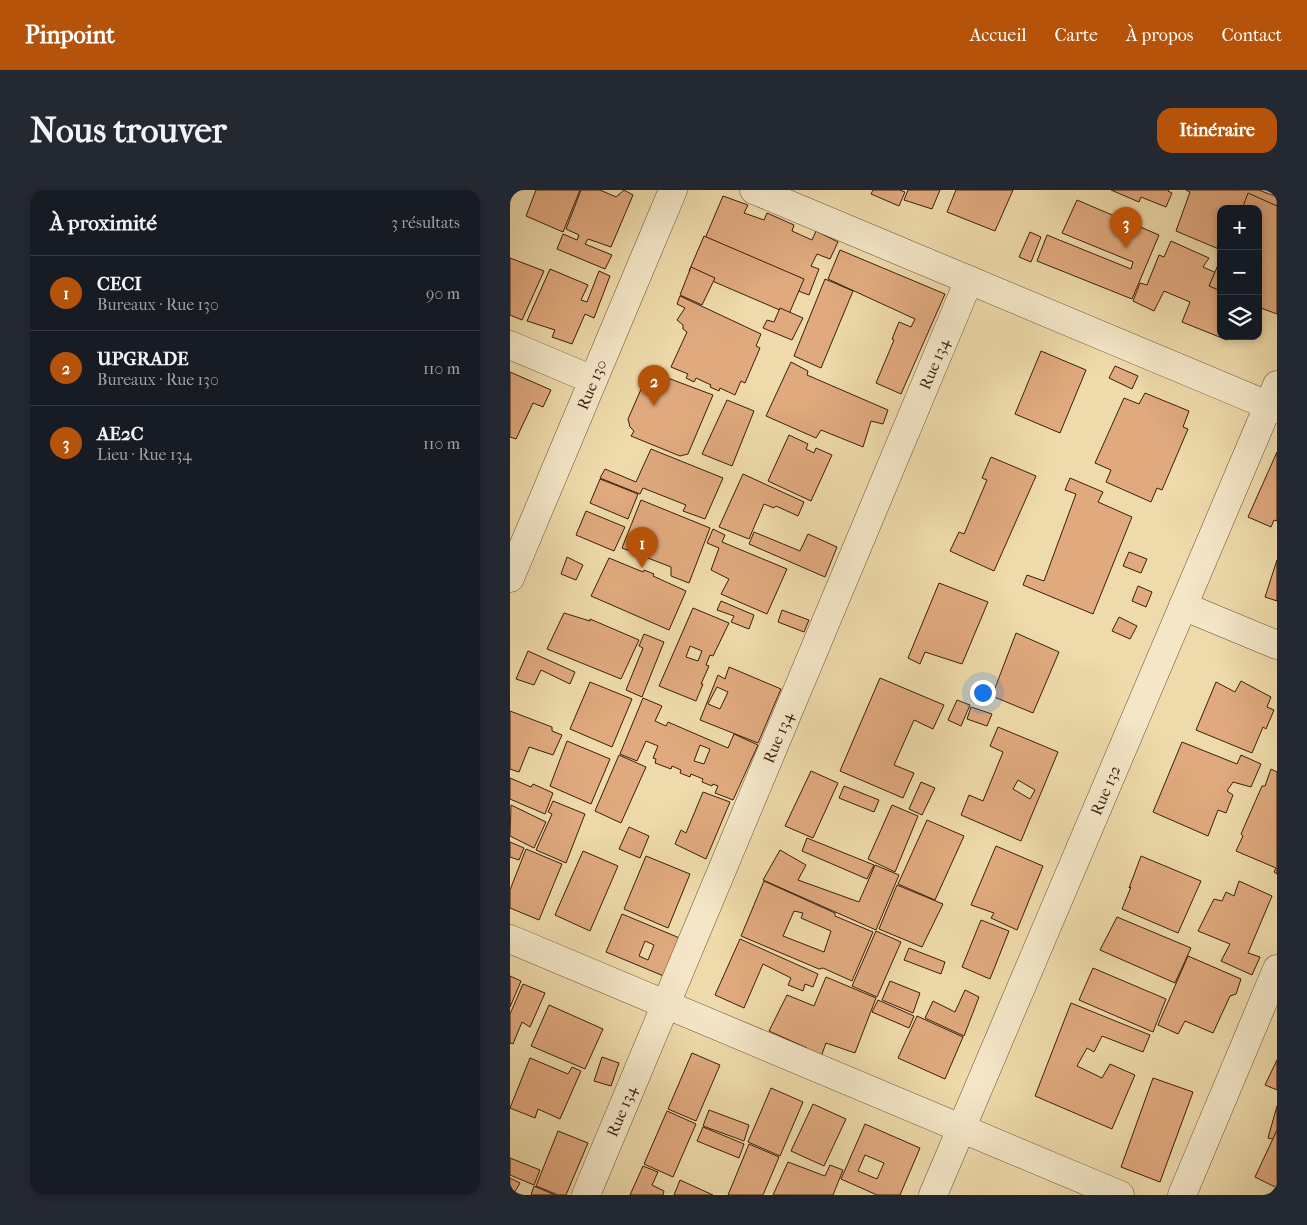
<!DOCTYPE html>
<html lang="fr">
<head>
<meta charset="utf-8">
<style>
	:root { --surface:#171b24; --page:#242831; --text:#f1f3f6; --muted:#9ea1a6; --line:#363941; --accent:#b45309 }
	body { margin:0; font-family:"IM FELL French Canon",serif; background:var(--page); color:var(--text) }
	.controls { position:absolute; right:15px; top:15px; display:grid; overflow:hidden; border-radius:10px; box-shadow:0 2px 8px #0003 }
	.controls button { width:45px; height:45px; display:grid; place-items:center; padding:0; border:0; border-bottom:1px solid var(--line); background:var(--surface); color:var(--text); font:25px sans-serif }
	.you { position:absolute; left:472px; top:502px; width:18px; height:18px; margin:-12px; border:4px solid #fff; border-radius:50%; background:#1a73e8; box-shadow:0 0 0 8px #1a73e833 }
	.badge { display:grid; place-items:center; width:32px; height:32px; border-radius:50%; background:var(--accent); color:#fff; font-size:16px; font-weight:700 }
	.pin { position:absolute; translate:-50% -41px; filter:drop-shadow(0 1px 2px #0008) }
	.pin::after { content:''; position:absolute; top:26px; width:18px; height:15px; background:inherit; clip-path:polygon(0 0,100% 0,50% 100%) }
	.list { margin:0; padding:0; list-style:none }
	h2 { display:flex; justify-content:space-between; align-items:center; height:65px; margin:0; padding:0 20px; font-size:21px }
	h2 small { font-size:16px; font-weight:400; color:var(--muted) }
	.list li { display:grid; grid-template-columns:32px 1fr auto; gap:15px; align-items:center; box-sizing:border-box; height:75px; padding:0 20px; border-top:1px solid var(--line) }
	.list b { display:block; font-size:19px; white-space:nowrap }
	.list p { margin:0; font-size:16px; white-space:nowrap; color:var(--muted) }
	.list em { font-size:16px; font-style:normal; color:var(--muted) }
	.icon { flex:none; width:28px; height:28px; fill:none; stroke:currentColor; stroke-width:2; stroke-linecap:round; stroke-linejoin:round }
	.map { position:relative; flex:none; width:767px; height:1005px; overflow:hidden; border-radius:15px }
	header { display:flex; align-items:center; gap:30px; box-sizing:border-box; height:70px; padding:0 25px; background:var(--accent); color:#fff }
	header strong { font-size:24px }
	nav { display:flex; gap:28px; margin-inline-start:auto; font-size:18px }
	.intro { display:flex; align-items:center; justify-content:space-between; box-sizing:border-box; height:120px; padding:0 30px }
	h1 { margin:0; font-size:35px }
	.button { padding:12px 22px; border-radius:15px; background:var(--accent); color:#fff; font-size:18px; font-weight:700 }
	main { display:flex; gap:30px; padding:0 30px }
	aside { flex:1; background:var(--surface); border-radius:15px; box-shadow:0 2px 8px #0003 }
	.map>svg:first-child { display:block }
</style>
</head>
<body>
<header>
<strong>Pinpoint</strong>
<nav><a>Accueil</a><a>Carte</a><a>À propos</a><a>Contact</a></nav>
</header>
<div class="intro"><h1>Nous trouver</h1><a class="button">Itinéraire</a></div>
<main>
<aside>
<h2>À proximité<small>3 résultats</small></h2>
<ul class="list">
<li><span class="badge">1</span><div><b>CECI</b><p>Bureaux · Rue 130</p></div><em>90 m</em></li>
<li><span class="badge">2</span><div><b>UPGRADE</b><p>Bureaux · Rue 130</p></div><em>110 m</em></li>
<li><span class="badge">3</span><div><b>AE2C</b><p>Lieu · Rue 134</p></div><em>110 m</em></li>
</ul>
</aside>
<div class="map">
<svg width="767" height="1005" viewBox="0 0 767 1005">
	<rect width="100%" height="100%" fill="#eedaaa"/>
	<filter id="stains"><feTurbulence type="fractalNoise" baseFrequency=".004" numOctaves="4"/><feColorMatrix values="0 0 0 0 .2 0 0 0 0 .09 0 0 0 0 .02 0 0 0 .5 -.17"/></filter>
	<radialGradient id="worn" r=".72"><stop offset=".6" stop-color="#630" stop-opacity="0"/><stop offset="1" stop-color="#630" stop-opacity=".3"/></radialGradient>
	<g fill="#e0a97e" stroke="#3b1e0c" fill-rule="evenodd">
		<polygon points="26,0 70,0 53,42 16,26"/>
		<polygon points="71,0 90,0 106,7 114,0 123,5 101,57 78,49 75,54 102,65 95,79 47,59 53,44 67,50 69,45 56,39"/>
		<polygon points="363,0 390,0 395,2 389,16 361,4"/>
		<polygon points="398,0 430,0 422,19 394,10"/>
		<polygon points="446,0 503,0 485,41 437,22"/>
		<polygon points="601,0 659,0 658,1 662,3 656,17 631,7 629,12"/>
		<polygon points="676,0 749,0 767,7 767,84 748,76 748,19 711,19 711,60 666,41 680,2"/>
		<polygon points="738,3 767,16 767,124 748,117 748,19 732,19"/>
		<polygon points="213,6 238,15 234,23 254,30 257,23 284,35 282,41 302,50 306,41 328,52 320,69 307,64 301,76 309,79 299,105 280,98 282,94 264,87 262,92 232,79 234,75 215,67 207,87 183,77"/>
		<polygon points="567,10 649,45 622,109 527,71 537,45 621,79 623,72 552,43"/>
		<polygon points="520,42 531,47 521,72 509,67"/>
		<polygon points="194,46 294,89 279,124 179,81"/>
		<polygon points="661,51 699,68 693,77 711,85 711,146 719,146 717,150 672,132 680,112 654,101 644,121 623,111 630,93 637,95 649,65 654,67"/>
		<polygon points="330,60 435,104 391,204 366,193 384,150 382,149 389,132 401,137 405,129 318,89"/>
		<polygon points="0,68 34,81 12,130 0,125"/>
		<polygon points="711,68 711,101 699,96"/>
		<polygon points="181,77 205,88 192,115 170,105"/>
		<polygon points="40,79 78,95 71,110 77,112 89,81 100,86 84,128 75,124 62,154 42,147 45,140 17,131"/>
		<polygon points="315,89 343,101 311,178 284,166"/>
		<polygon points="170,106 251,144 246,156 250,158 235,193 231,191 225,205 210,198 209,201 200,197 201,195 186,188 184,192 176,188 178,184 161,177 177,142 173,139 173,135 167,130 175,118 167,114"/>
		<polygon points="270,118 293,128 282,150 253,138 257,130 264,132"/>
		<polygon points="531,161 576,180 550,243 505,224"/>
		<polygon points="281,172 298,181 297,185 378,220 373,234 361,231 353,257 311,240 306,248 256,226"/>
		<polygon points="605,176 628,186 622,199 599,188"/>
		<polygon points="139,181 203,205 178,264 170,266 121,246 124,241 120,237 118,229"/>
		<polygon points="0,182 41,200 33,217 23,213 6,249 0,247"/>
		<polygon points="635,203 679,221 673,237 678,239 652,300 647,298 641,312 596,292 601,280 585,273 614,208 629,214"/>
		<polygon points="217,210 244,221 222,276 192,264"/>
		<polygon points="279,245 298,254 296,259 304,263 306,258 322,265 301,311 258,291"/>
		<polygon points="141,259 213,288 195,329 173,321 176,315 133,298 130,304 90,288 95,279 126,292"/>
		<polygon points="767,262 767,331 764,330 761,337 738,327"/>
		<polygon points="481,267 526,286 484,381 440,361 449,342 454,344 477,290 472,288"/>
		<polygon points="233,284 294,312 288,326 266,316 264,318 254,314 239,349 209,337"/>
		<polygon points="560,288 593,302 588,312 622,327 583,424 513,395 517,385 534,391 566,304 555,300"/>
		<polygon points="90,289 128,304 118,329 80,313"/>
		<polygon points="131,310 200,338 179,393 161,386 161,377 112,358"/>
		<polygon points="76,321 115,337 104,361 66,345"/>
		<polygon points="203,339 215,345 212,352 277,379 257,424 211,404 219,389 201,380 209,358 197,353"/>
		<polygon points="244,342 290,361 298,344 327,357 315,387 239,354"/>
		<polygon points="619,362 637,369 631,383 613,376"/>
		<polygon points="57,367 73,375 66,390 51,384"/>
		<polygon points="99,368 133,382 134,380 144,384 143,386 176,401 159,440 81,406"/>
		<polygon points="767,370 767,411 755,407"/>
		<polygon points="429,393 478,412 452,474 415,462 410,474 398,468"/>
		<polygon points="628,396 642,402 636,417 622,411"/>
		<polygon points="211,411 244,425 239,439 221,432 224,426 207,420"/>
		<path d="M183,418l36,15 -16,33 -3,-1 -4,10 3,1 -8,18h2l-7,17 -37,-15zM180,456l12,5 -4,10 -12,-4z"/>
		<polygon points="272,420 299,430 294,442 268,432"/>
		<polygon points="54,423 80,431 80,429 129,450 111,489 37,459"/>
		<polygon points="609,427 627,436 620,449 602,441"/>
		<polygon points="506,443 549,462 523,523 482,506"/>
		<polygon points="134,444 154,452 132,507 116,500 133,458 129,456"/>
		<polygon points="18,461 65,482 60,494 31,480 24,495 6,489"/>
		<path d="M219,477l52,22 -23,54 -58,-23 18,-45 7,4zM207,497l11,5 -8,17 -12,-5z"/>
		<polygon points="370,488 434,515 423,539 404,530 384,575 404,583 393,608 330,581"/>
		<polygon points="731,491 761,507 757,517 764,520 756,539 753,537 742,563 686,540 706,492 725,502"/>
		<polygon points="80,492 122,509 102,557 60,539"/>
		<path d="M133,508l19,8 -7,15 11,5 2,-4 60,26 6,-14 24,11 -25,55 -18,-7 3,-7 -5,-2 -1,2 -10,-4 1,-3 -12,-5 -1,3 -10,-4 1,-3 -9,-4 -1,3 -16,-6 1,-4 -3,-1 5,-12 -12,-5 -9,20 -17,-7zM190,555l10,4 -6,15 -10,-3z"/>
		<polygon points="447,510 460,515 451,536 438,530"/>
		<polygon points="461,517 482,524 477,536 457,529"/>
		<polygon points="0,521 42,537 42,541 52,545 43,565 19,557 9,582 0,579"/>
		<path d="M488,537l60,25 -37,89 -60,-26 8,-20 14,6 20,-49 -13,-6zM508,590l17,10 -5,9 -17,-10z"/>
		<polygon points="57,551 100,569 81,614 40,596"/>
		<polygon points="672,552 727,574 731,565 751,574 741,597 723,592 717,601 723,605 716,623 708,620 698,646 643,622"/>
		<polygon points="109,565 136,577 111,633 85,621"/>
		<polygon points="761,579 767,582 767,684 764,682 766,678 726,661 733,646 731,644 752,596 755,596"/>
		<polygon points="301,581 328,593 303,648 275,636"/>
		<polygon points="0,588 21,597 23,594 43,603 35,624 0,609"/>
		<polygon points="411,592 425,598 412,625 399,619"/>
		<polygon points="334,596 369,610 364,622 329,608"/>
		<polygon points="193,602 220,612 196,669 165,654 171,640 176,643"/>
		<polygon points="43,611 75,624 56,673 26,660 42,624 38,622"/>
		<polygon points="1,615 36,632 24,658 0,646"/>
		<polygon points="382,615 408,626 385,682 358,669"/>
		<polygon points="417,630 454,646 425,710 388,694"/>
		<polygon points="119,637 139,646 130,668 109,659"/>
		<polygon points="297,648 364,675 357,689 292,661"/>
		<polygon points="0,652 14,658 9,670 0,667"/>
		<polygon points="486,656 533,676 507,740 481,728 484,723 461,715"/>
		<polygon points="16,659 52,674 29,730 0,718 0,700"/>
		<polygon points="270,660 296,675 288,690 349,712 365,675 389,685 366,740 253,690"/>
		<polygon points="73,661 108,676 80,741 45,725"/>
		<polygon points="136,666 180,684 158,738 114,719"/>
		<polygon points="631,666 691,691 668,743 612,719 621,697 619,698"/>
		<path d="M254,691l71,32v3l38,16 -21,49 -29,-13 -4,1 -78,-33zM284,721l9,2 -2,5 30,13 -7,21 -41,-16z"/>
		<polygon points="729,691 762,706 738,763 750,767 742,785 711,771 720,754 688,741 704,709 712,711 716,702 724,706"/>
		<polygon points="387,695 433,714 412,757 369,739"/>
		<path d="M112,724l60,25 -16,38 -60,-25zM135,751l9,4 -6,15 -9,-4z"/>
		<polygon points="607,727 681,758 665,793 590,760"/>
		<polygon points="471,730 499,741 480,789 452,777"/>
		<polygon points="366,741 391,752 367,807 342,796"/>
		<polygon points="230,749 308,784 303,797 295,794 293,801 278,795 281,788 253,774 234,818 205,805"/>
		<polygon points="399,758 435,772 431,784 394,770"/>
		<polygon points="678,766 731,789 726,804 720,806 703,843 675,831 668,844 648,835"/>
		<polygon points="583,778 656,809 643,842 569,810"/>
		<polygon points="0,786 11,791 0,817"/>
		<polygon points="316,787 366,808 345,863 316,853 311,867 296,861 297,858 259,841 277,805 304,816"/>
		<polygon points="380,791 410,803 403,823 372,810"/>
		<polygon points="13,794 35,803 20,837 12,832 3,854 0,853 0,824"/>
		<polygon points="455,800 469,807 454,846 415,828 423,811 445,822"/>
		<polygon points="368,810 404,826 399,838 362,822"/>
		<polygon points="561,813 640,845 633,862 592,846 584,862 577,858 567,876 592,888 600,874 625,885 602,939 525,906"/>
		<polygon points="39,815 93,839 75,879 21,856"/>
		<polygon points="407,826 453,847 435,889 388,868"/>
		<polygon points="182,863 210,875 186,931 158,919"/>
		<polygon points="92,867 109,873 101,896 84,891"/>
		<polygon points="20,868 58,884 62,877 71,881 50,929 28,919 25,928 0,918"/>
		<polygon points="767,870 767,900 755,895"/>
		<polygon points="643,888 683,902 650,992 611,977"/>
		<polygon points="261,898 293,912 270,966 238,952"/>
		<polygon points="303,914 336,929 314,976 281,961"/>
		<polygon points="767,916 767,950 758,948"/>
		<polygon points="199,920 239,935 234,951 193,936"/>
		<polygon points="157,921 186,934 163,987 134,974"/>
		<path d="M355,934l55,24 -20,47h-23l-36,-16zM355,965l19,8 -7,16 -19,-8z"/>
		<polygon points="193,937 234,954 229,968 187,951"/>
		<polygon points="767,940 767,998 745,987"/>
		<polygon points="48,941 78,953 56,1005 48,1005 26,996"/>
		<polygon points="239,954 269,967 253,1005 218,1005"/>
		<polygon points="0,968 30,980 24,995 0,985"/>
		<polygon points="278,972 315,986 320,975 333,980 323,1005 263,1005"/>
		<polygon points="133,976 148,982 142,995 154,1001 153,1005 120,1005"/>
		<polygon points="0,988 10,993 3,1005 0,1004"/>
		<polygon points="170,990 203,1005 164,1005"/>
		<polygon points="24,996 45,1005 21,1005"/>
	</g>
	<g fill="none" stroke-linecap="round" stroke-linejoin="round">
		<g stroke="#684d34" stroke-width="29">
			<g id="street">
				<polyline points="244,0 767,219"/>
				<polyline points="0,155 83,190"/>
				<path id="s1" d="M0,388l163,-388"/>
				<polyline points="673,416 767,455"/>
				<polyline points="0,749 610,1005"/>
				<path id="s2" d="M76,1005l383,-915"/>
				<path id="s3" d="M423,1005l344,-810"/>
				<polyline points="672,1005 767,779"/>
			</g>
		</g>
		<use href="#street" stroke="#f4e7c8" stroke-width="28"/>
	</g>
	<g text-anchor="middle" stroke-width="5" stroke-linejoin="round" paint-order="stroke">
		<g font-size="16" fill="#3b1e0c" stroke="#f4e7c8">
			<text dy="6" stroke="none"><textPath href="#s2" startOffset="901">Rue 134</textPath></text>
			<text dy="6" stroke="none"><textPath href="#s1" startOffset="210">Rue 130</textPath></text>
			<text dy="6" stroke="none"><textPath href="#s2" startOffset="496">Rue 134</textPath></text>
			<text dy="6" stroke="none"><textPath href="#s3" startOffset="440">Rue 132</textPath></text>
			<text dy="6" stroke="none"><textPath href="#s2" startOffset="91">Rue 134</textPath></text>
		</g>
	</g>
	<rect width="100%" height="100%" filter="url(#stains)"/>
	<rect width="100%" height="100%" fill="url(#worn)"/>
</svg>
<div class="controls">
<button>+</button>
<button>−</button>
<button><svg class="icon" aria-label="layers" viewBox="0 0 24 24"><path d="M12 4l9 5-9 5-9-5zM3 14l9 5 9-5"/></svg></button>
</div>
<div class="you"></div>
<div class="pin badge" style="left:132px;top:378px">1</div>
<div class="pin badge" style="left:144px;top:216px">2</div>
<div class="pin badge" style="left:616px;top:58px">3</div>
</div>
</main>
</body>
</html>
